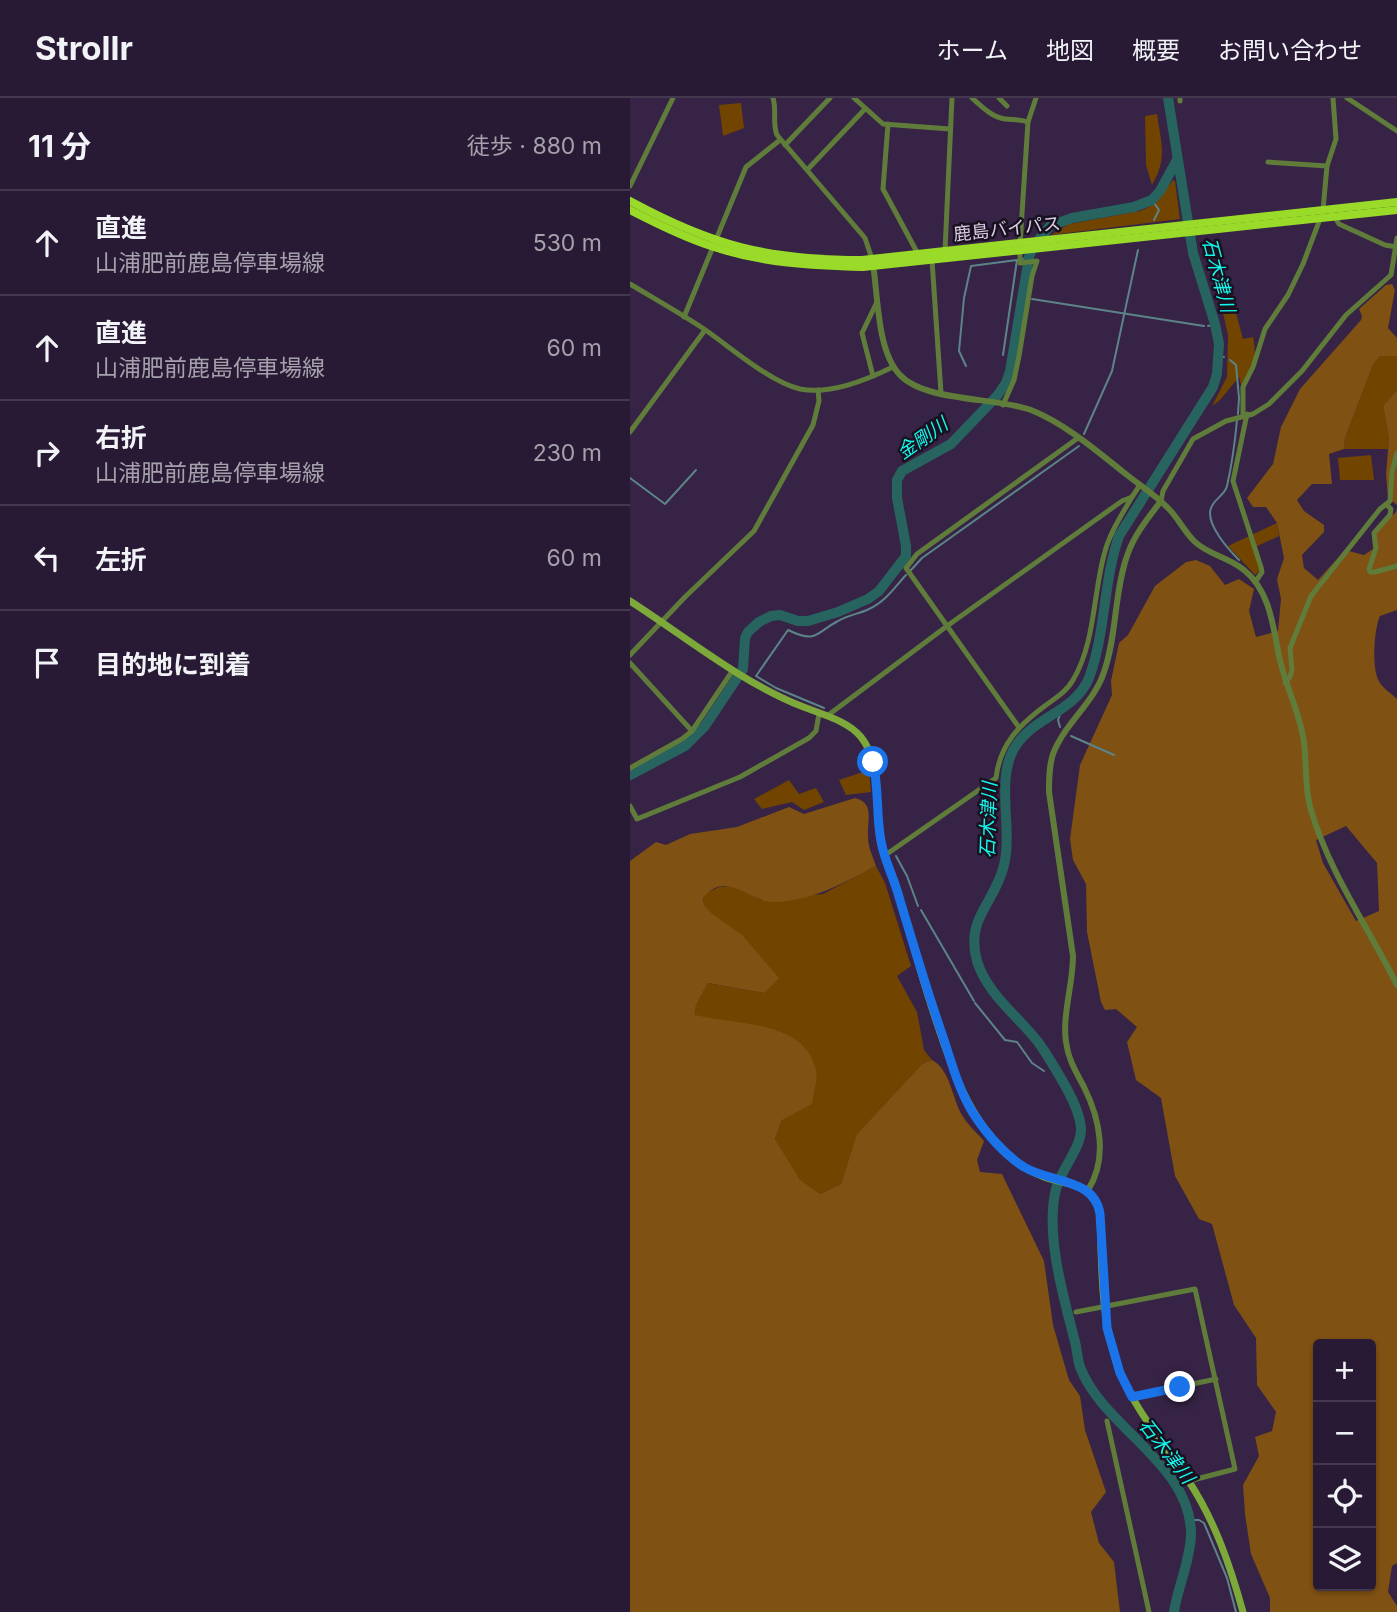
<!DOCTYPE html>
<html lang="ja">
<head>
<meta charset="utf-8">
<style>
	:root { --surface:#281a34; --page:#342740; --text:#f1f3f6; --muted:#a5a1ac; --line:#44384f }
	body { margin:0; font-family:Inter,"Noto Sans JP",sans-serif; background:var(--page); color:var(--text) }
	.controls { position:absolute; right:21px; bottom:21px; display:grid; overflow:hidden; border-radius:7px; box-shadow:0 2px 5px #0004 }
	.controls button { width:63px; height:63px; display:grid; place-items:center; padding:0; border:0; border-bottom:2px solid var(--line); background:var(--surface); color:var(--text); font:35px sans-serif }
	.stop { position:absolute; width:21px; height:21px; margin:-16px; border:5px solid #1a73e8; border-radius:50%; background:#fff }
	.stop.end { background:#1a73e8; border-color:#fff; box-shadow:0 2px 7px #0008 }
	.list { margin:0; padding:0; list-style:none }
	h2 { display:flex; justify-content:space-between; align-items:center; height:91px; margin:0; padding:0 28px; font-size:30px }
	h2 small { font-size:23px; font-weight:400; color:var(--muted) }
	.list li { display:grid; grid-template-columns:46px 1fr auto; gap:21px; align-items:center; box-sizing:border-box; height:105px; padding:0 28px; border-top:2px solid var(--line) }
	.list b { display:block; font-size:26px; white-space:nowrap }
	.list p { margin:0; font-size:23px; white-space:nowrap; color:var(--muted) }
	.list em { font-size:23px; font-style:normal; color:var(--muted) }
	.icon { flex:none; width:38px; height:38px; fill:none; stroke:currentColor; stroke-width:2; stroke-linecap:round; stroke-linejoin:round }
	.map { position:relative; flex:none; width:767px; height:1514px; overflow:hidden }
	header { display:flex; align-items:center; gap:42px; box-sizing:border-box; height:98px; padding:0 35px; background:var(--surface); border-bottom:2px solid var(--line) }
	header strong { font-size:33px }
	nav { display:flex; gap:38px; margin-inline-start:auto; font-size:24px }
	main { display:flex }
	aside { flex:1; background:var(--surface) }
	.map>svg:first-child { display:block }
</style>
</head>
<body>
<header>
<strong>Strollr</strong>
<nav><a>ホーム</a><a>地図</a><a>概要</a><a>お問い合わせ</a></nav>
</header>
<main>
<aside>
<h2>11 分<small>徒歩 · 880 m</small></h2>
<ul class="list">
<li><svg class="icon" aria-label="ahead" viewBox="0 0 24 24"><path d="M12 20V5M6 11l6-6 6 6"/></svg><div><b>直進</b><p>山浦肥前鹿島停車場線</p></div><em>530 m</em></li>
<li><svg class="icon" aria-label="ahead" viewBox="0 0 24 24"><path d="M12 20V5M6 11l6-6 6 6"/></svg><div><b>直進</b><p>山浦肥前鹿島停車場線</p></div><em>60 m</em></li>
<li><svg class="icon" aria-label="right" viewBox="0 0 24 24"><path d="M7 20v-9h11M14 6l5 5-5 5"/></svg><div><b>右折</b><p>山浦肥前鹿島停車場線</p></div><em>230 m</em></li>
<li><svg class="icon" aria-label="left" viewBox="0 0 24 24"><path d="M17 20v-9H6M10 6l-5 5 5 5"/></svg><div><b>左折</b></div><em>60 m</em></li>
<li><svg class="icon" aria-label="arrive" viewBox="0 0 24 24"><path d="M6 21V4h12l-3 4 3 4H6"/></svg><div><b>目的地に到着</b></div></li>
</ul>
</aside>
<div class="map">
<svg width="767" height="1514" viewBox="0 0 767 1514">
	<rect width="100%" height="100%" fill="#362345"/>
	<g fill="#714500">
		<polygon points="111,5 114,30 93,38 89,7"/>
		<path d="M527,16c4,29 11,44 -5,71l-6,-20 -1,-49z"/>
		<polygon points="543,82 545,83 550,121 421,137 439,126 510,113 525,106"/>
		<path d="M603,204l10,37 10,-2c5,20 -2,34 -11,52l-3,-12 -19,23 -8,6 15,-29 1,-42 -7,-31z"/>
		<polygon points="750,258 767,258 767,292 753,308 759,340 758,351 714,351 715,340 743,267"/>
		<polygon points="741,357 744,382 710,382 708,360"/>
		<polygon points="647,425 649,438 623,450 631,471 625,477 598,448"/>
		<polygon points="239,672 241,694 216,697 209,682"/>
		<polygon points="159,682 169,696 186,690 194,704 174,712 162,704 132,711 124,701"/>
		<polygon points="246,768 255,785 281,868 267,878 287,914 294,952 302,962 292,966 228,1035 211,1086 190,1096 170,1083 145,1041 152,1022 65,918 66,907 78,885 134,895 74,807 73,800 76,795 89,789 103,788 131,802 193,796"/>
	</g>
	<g fill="#7f5113" fill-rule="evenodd">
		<path d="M762,186l3,6 -7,38 9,10v18h-17l-7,9 -28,73 -1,11 -15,5 3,30h-20l-15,16 7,11 20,14v7l-22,23 2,13 14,12 27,-30 19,5 9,-6 -1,-15 24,-22 1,-4v102l-17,6c-6,13 -9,55 0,67 4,6 12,11 17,16v864l-5,3 -4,26 9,14v6h-127v-14l-19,-44 -6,-40 -2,-29 16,-29 -4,-19 17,-6 4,-19 -19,-27 -1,-47 -22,-33 -22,-81 -13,-5 -24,-43 -14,-78 -25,-18 -9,-38 10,-15 -21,-18 -11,1 -4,-8 -14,-70 -1,-48 -13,-24 -3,-21 10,-74 32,-70 -1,-14 8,-38 9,-8 27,-49 31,-24 10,-2 14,6 15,19 14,-6 15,10 -5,22 7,26 22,-6 3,-32 -4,-20 7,-21 -7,-35 -11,-16h-13l-6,-9 26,-34 8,-37 19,-38 61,-69 1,-4 -3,-7 27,-24zM716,728l31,37 2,48 -23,10 -33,-58 -7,-23zM688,1246h53v242h-53z"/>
		<polygon points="767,292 767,407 758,400 756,376 759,340 753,308"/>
		<path d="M225,700c20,5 12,22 13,39 0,10 5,20 8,29 -34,18 -64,35 -103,36 -24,0 -47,-33 -70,-4l1,7 7,8 31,22 37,43 -15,15 -56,-10 -12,22 -1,10c41,10 111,5 121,56 2,10 -3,23 -4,33l-30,16 -7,19 25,41 20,14 21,-10 16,-50 65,-70 10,-4c18,9 20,38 30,55 5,9 15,18 22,26l-7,19 3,12 22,2 42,87 9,64 16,55 11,16 5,34 21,62 -15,20 8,31 15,19 6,50h-490v-751l26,-19 10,3 24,-11 47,-7 52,-20 15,7z"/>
	</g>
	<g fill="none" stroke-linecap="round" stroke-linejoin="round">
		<g stroke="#5c8488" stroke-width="2">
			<polyline points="522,102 529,112 524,122"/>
			<polyline points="393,161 399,159"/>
			<polyline points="402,201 574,228"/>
			<polyline points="578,228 585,226"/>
			<polyline points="589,259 594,259"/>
			<polyline points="600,262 606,267 609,300 608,316"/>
			<polyline points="336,268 329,253 334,200 341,168 387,162 373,257"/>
			<path d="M607,322c-2,22 -5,44 -10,66 -2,9 -13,13 -16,22 -6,16 18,42 28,52"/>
			<polyline points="454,336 482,273 508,152"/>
			<polyline points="0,380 35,406 66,372"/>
			<polyline points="281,472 292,460 449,348"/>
			<path d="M194,610l-48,-20 -20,-12 32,-46c29,14 27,3 50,-9 10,-6 21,-7 31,-12 16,-7 26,-22 37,-34"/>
			<polyline points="430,629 428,622 432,611"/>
			<polyline points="441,638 484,657"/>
			<polyline points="266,758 277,778 288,808"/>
			<polyline points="291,812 344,903"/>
			<polyline points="345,905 375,942 387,944 402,965 414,973"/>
			<polyline points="559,1422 569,1422 574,1425 597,1480 606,1514"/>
		</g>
		<g stroke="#276460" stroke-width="10">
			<path d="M538,0l25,155 22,71 4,20 -2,30 -4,13 -94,149c-16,46 -13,96 -30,142 -14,34 -56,39 -74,69 -20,32 -2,81 -11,118 -9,39 -39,52 -27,96 10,33 41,55 61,81 11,15 20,31 29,47 6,11 13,27 14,39 1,19 -20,41 -25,61 -11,44 7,106 18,149 3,9 3,20 6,29 23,61 112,97 111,168 -1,27 -13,51 -17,77"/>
			<polyline points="0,677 55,648 75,628 113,571 115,540 118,534 129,524 141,518 150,517 168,523 178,523 208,514 238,501 249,493 276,458 276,448 267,400 267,382 272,373 321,346 367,298 376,285 380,273 399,159 403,149 420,128 442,120 504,109 522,102 530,93 547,62"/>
		</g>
		<g stroke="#607c3a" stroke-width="5">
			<path d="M143,0c4,13 -1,25 4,37l88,103 7,21"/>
			<polyline points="224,0 253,26 320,31"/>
			<path d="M342,0c9,8 21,20 33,21 9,1 14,0 23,3"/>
			<polyline points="369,0 377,8"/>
			<polyline points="717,0 767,33"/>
			<polyline points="550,3 550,0"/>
			<polyline points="258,26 253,91 288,156"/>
			<polyline points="155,47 200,0"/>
			<polyline points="638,64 697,68"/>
			<polyline points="178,71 235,11"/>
			<polyline points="0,88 43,0"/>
			<polyline points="693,112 697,68 706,41 703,0"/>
			<polyline points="705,119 709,126 755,147 767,149"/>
			<polyline points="390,146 398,24 406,0"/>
			<polyline points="315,153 322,0"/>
			<polyline points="302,162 311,295"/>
			<path d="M0,186c25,15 50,29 74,45 25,17 67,54 96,60 30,6 66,-9 93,-22"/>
			<polyline points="54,219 116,69 150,42"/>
			<polyline points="243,278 232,235 247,204"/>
			<polyline points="373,307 384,282 389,258 402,178 407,163 390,165 390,153"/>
			<polyline points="617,316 603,383 631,469 632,474 626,483"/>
			<polyline points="613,317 613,289 623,269 635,231 658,197 673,166 690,121"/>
			<polyline points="0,334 75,232"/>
			<polyline points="531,403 533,393 563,341 596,323 623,316 639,306 672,273 716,217 761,177 767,140"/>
			<polyline points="757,407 761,411 760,417 744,435 746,450 739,471 740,474 745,474 767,468"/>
			<polyline points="0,557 55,499 124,433 183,327 189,303 188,292"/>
			<polyline points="0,565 62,633"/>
			<polyline points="655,585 660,579 662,572 660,550 681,498 750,411 760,403 762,374 767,355"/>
			<polyline points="197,618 317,528 492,403 502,399 510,387"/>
			<polyline points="388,628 276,470 287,456 448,340"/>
			<polyline points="0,670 52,641 62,633 103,572"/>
			<polyline points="0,708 7,721 110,679 179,640 186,633 189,616"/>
			<path d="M254,758l112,-78c4,-34 23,-53 50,-73 10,-7 21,-14 27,-25 22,-37 20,-84 31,-125 5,-21 17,-39 28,-58"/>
			<polyline points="446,1214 565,1191 605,1371 559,1383"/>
			<polyline points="502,1299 586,1281"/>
			<polyline points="477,1323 519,1514"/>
		</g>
		<g stroke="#607c3a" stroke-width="6">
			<path d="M243,166c5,31 4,88 27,111 25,27 96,22 131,35 35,14 67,42 96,65 14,11 29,21 41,33 10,10 16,23 26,33 14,14 35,16 50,29 26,21 29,56 35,86 6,29 21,57 25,86 3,23 0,45 7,68 18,62 57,117 86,175"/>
			<path d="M458,1092c20,-31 12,-71 -4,-103 -8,-15 -16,-28 -18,-45 -4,-26 7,-58 7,-86l-24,-164c0,-13 0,-26 4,-38 11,-30 41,-51 51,-82 13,-37 10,-79 23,-116 7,-21 21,-38 34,-55"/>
		</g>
		<path stroke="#7ca939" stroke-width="7" d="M0,503c56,36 109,80 171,105 19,8 46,14 60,31 24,31 12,72 20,107 4,16 12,30 16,45 18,63 35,126 59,187 12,29 28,57 52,78 10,10 23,18 36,23 24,9 52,5 56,37 2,53 0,108 20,158 16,40 45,72 68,108 27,41 42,85 55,132"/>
		<g stroke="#9ada29" stroke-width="8">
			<path d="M0,103c83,45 138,59 232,59l535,-58"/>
			<path d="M0,112c27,14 55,28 84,37 48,16 98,19 149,20l534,-57"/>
		</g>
	</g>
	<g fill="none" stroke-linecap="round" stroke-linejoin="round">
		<path stroke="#1a73e8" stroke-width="9" d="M243,664c6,26 3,53 8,79 3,19 13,37 18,56 14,46 27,91 43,137 9,26 16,55 31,79 13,20 31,41 51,54 26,16 71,11 76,47l7,114 13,45 12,24 48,-10"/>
	</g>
	<g text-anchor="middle" stroke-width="5" stroke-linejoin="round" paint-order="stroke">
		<g font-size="18" fill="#d9cee4" stroke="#191120">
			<text transform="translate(377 131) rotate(-6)" y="6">鹿島バイパス</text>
		</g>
		<g font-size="19" font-style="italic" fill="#14f7eb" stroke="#191120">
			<text transform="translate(589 177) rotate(75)" y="7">石木津川</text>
			<text transform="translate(292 340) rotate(-35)" y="7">金剛川</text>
			<text transform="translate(358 722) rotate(-88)" y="7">石木津川</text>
			<text transform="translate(537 1353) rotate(52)" y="7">石木津川</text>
		</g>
	</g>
</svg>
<div class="controls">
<button>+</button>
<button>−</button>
<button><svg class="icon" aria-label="locate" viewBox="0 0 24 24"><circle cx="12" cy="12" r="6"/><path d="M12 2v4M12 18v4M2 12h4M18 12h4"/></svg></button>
<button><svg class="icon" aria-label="layers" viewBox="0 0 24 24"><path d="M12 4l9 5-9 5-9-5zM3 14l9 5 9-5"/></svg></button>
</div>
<div class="stop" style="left:243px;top:664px"></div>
<div class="stop end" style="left:550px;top:1289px"></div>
</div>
</main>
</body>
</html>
